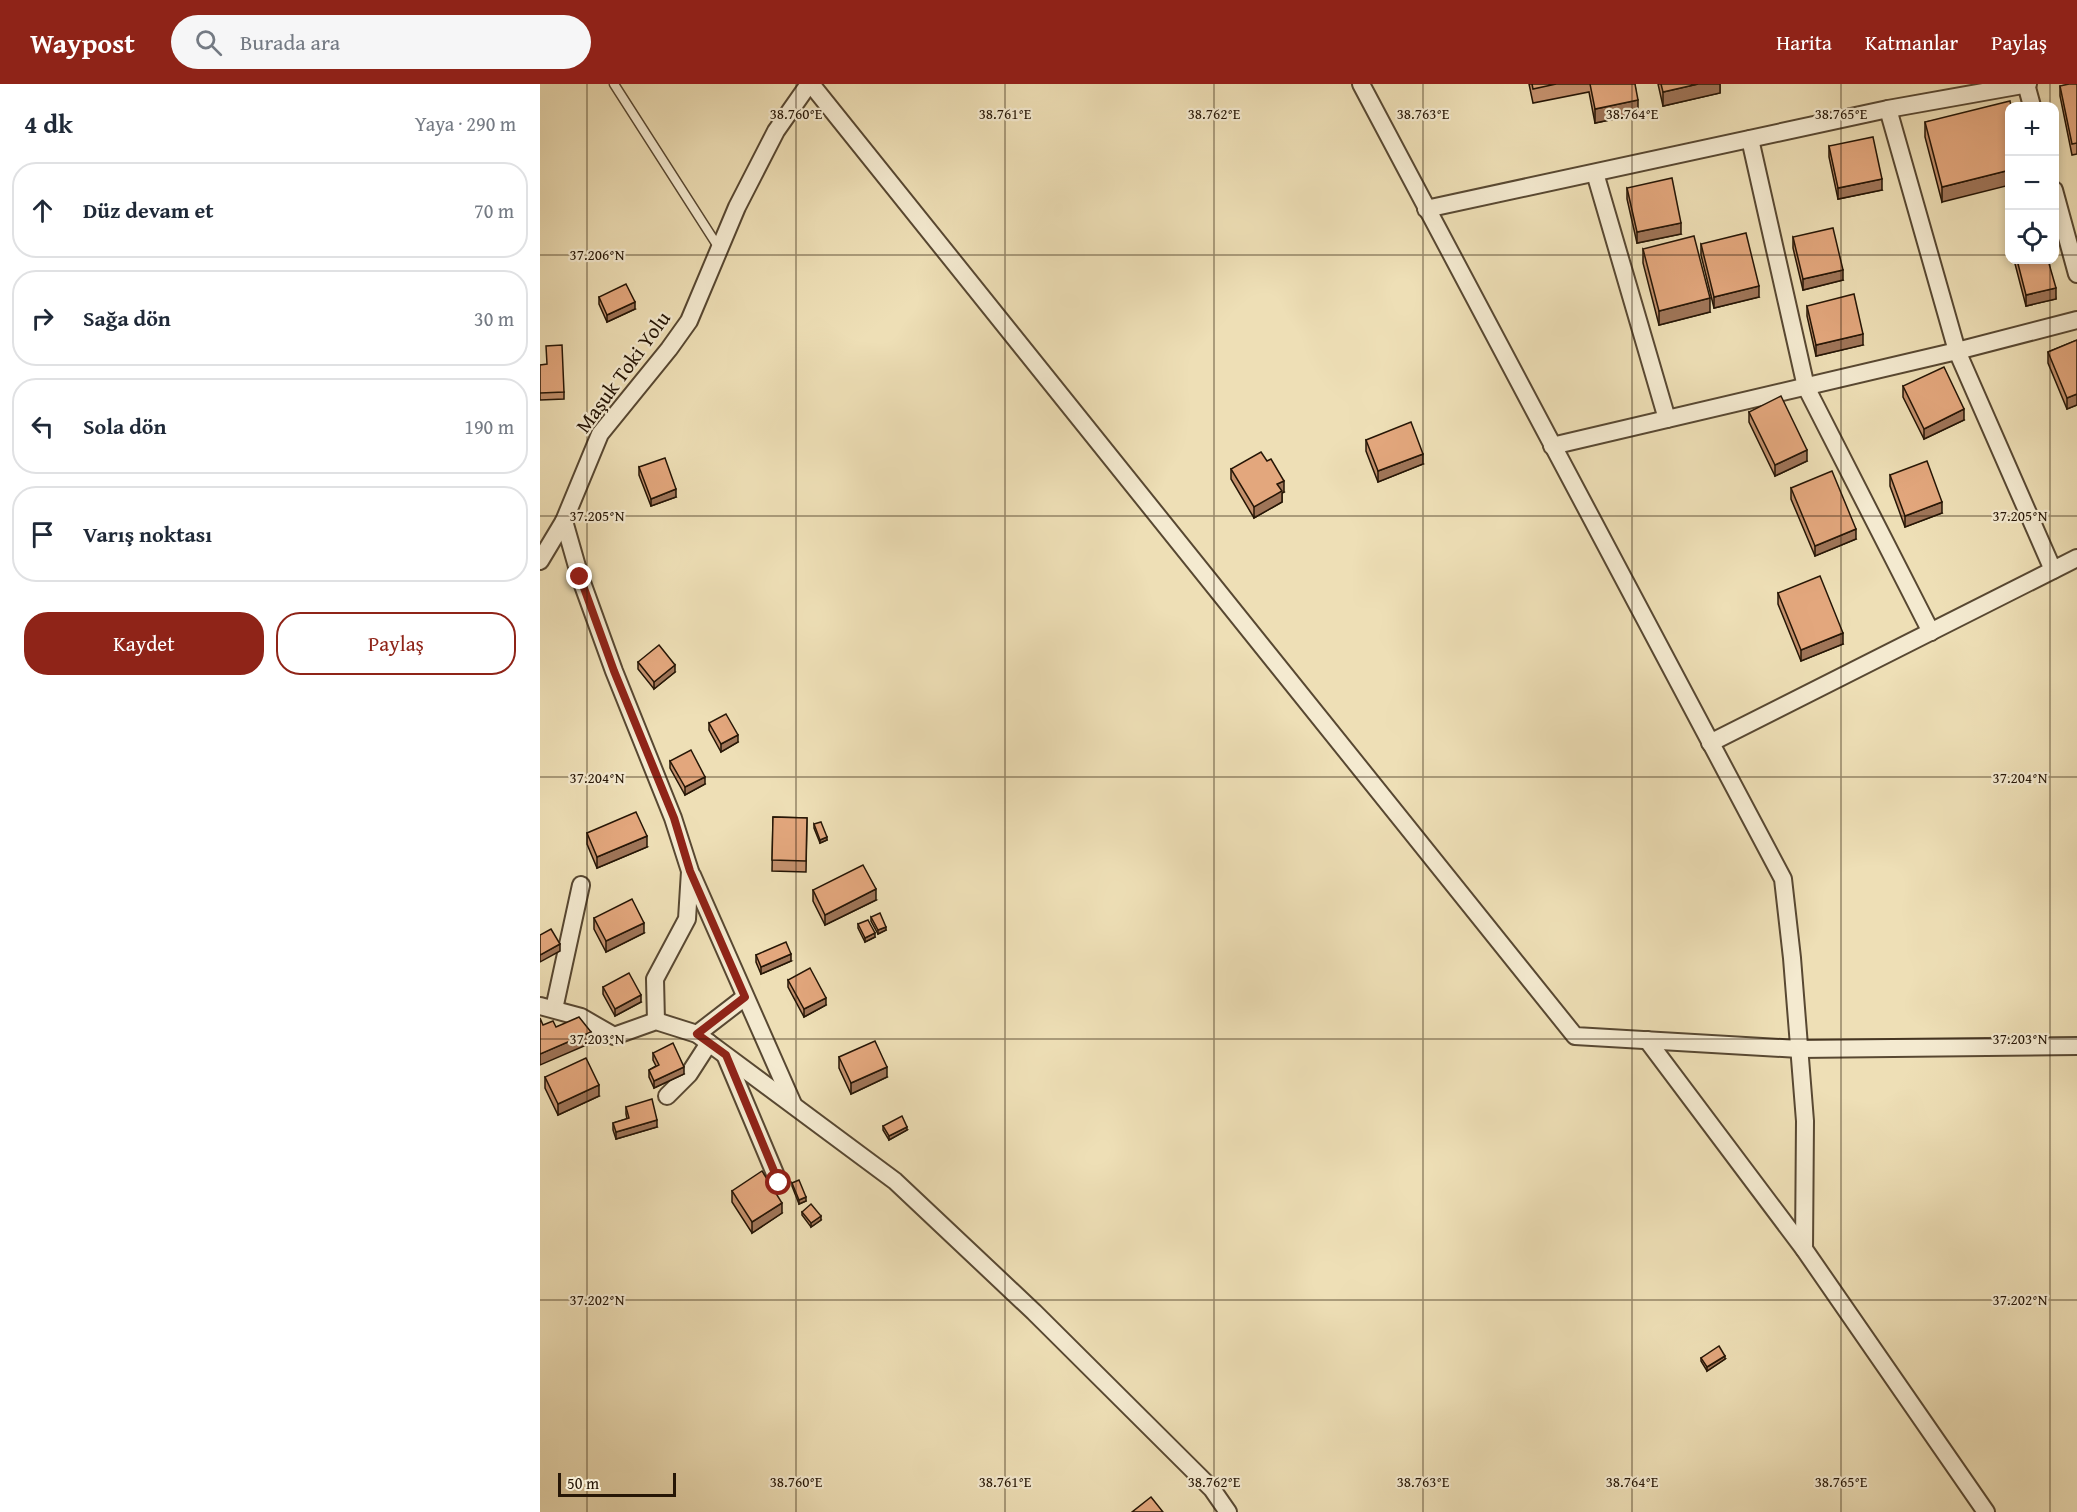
<!DOCTYPE html>
<html lang="tr">
<head>
<meta charset="utf-8">
<style>
	:root { --surface:#fff; --page:#f6f6f7; --text:#1f2937; --muted:#747a83; --line:#e0e1e3; --accent:#8f2418 }
	body { margin:0; font-family:"Gentium Book Plus",serif; background:var(--page); color:var(--text) }
	.controls { position:absolute; right:18px; top:18px; display:grid; overflow:hidden; border-radius:12px; box-shadow:0 3px 9px #0003 }
	.controls button { width:54px; height:54px; display:grid; place-items:center; padding:0; border:0; border-bottom:2px solid var(--line); background:var(--surface); color:var(--text); font:30px sans-serif }
	.scale { position:absolute; left:18px; bottom:15px; width:118px; box-sizing:border-box; padding-left:6px; border:3px solid #261606; border-top:0; font-size:16px; line-height:21px; white-space:nowrap; color:#261606; -webkit-text-stroke:4px #f4ead0; paint-order:stroke }
	.stop { position:absolute; width:18px; height:18px; margin:-14px; border:4px solid #8f2418; border-radius:50%; background:#fff }
	.stop.end { background:#8f2418; border-color:#fff; box-shadow:0 2px 6px #0008 }
	.list { margin:0; padding:0; list-style:none }
	h2 { display:flex; justify-content:space-between; align-items:center; height:78px; margin:0; padding:0 24px; font-size:26px }
	h2 small { font-size:20px; font-weight:400; color:var(--muted) }
	.list li { display:grid; grid-template-columns:39px 1fr auto; gap:18px; align-items:center; box-sizing:border-box; height:96px; margin:0 12px 12px; padding:0 12px; border:2px solid var(--line); border-radius:24px }
	.list b { display:block; font-size:22px; white-space:nowrap }
	.list em { font-size:20px; font-style:normal; color:var(--muted) }
	.actions { display:flex; gap:12px; padding:18px 24px }
	.actions a { flex:1; padding:14px 0; border:2px solid var(--accent); border-radius:24px; text-align:center; font-size:21px; color:var(--accent) }
	.actions .main { background:var(--accent); color:#fff }
	.icon { flex:none; width:33px; height:33px; fill:none; stroke:currentColor; stroke-width:2; stroke-linecap:round; stroke-linejoin:round }
	.map { position:relative; flex:none; width:1537px; height:1428px; overflow:hidden }
	header { display:flex; align-items:center; gap:36px; box-sizing:border-box; height:84px; padding:0 30px; background:var(--accent); color:#fff }
	header strong { font-size:28px }
	nav { display:flex; gap:33px; margin-inline-start:auto; font-size:21px }
	.search { width:420px; height:54px; background:var(--page); display:flex; align-items:center; gap:15px; box-sizing:border-box; padding:0 21px; border-radius:33px; color:var(--muted); font-size:22px }
	main { display:flex }
	aside { flex:1; background:var(--surface) }
	.map>svg:first-child { display:block }
</style>
</head>
<body>
<header>
<strong>Waypost</strong>
<div class="search"><svg class="icon" aria-label="search" viewBox="0 0 24 24"><circle cx="10" cy="10" r="6"/><path d="M15 15l6 6"/></svg>Burada ara</div>
<nav><a>Harita</a><a>Katmanlar</a><a>Paylaş</a></nav>
</header>
<main>
<aside>
<h2>4 dk<small>Yaya · 290 m</small></h2>
<ul class="list">
<li><svg class="icon" aria-label="ahead" viewBox="0 0 24 24"><path d="M12 20V5M6 11l6-6 6 6"/></svg><div><b>Düz devam et</b></div><em>70 m</em></li>
<li><svg class="icon" aria-label="right" viewBox="0 0 24 24"><path d="M7 20v-9h11M14 6l5 5-5 5"/></svg><div><b>Sağa dön</b></div><em>30 m</em></li>
<li><svg class="icon" aria-label="left" viewBox="0 0 24 24"><path d="M17 20v-9H6M10 6l-5 5 5 5"/></svg><div><b>Sola dön</b></div><em>190 m</em></li>
<li><svg class="icon" aria-label="arrive" viewBox="0 0 24 24"><path d="M6 21V4h12l-3 4 3 4H6"/></svg><div><b>Varış noktası</b></div></li>
</ul>
<div class="actions"><a class="main">Kaydet</a><a>Paylaş</a></div>
</aside>
<div class="map">
<svg width="1537" height="1428" viewBox="0 0 1537 1428">
	<rect width="100%" height="100%" fill="#eedfb6"/>
	<filter id="stains"><feTurbulence type="fractalNoise" baseFrequency=".00333" numOctaves="4"/><feColorMatrix values="0 0 0 0 .2 0 0 0 0 .09 0 0 0 0 .02 0 0 0 .5 -.17"/></filter>
	<radialGradient id="worn" r=".72"><stop offset=".6" stop-color="#630" stop-opacity="0"/><stop offset="1" stop-color="#630" stop-opacity=".3"/></radialGradient>
	<g fill="none" stroke-linecap="round" stroke-linejoin="round">
		<g stroke="#584832" stroke-width="11">
			<polyline id="lane" points="74,0 179,164"/>
		</g>
		<g stroke="#584832" stroke-width="20">
			<g id="street">
				<polyline points="271,0 1035,952 1259,965 1537,962"/>
				<polyline points="821,0 1243,795 1252,874 1265,1037 1264,1165"/>
				<polyline points="1486,0 1492,22"/>
				<polyline points="1348,25 1417,267 1513,486"/>
				<polyline points="1210,55 1266,303 1391,548"/>
				<polyline points="1055,89 1127,335"/>
				<polyline points="1514,106 1537,190"/>
				<polyline points="886,125 1348,25 1488,0"/>
				<polyline points="1012,362 1417,267 1537,236"/>
				<polyline points="24,437 40,493 74,587 133,734 150,787 147,835 115,895 116,937"/>
				<polyline points="0,477 24,437 60,350 129,265 149,237 197,123 236,47 269,0"/>
				<polyline points="1170,659 1537,474"/>
				<polyline points="152,791 253,1020"/>
				<polyline points="0,922 41,933 74,952 116,937 157,950 355,1097 494,1228 672,1405 688,1428"/>
				<polyline points="14,925 41,801"/>
				<polyline points="157,950 205,913"/>
				<polyline points="1107,956 1264,1165 1446,1428"/>
				<polyline points="186,973 239,1099"/>
				<polyline points="127,1012 149,990 169,959"/>
			</g>
		</g>
		<use href="#lane" stroke="#f4ead0" stroke-width="8"/>
		<use href="#street" stroke="#f4ead0" stroke-width="16"/>
	</g>
	<g fill="#c3906c" stroke="#261606" stroke-width="1.5">
		<polygon points="989,0 1095,0 1098,30 1055,39 1049,8 993,19"/>
		<polygon points="1118,0 1180,0 1180,9 1123,22"/>
		<polygon points="1537,0 1537,70 1532,71 1520,12 1520,2"/>
		<polygon points="1471,22 1402,118 1385,53 1385,38"/>
		<polygon points="1289,62 1342,106 1298,115 1289,73"/>
		<polygon points="1087,104 1141,150 1097,159 1087,115"/>
		<polygon points="1253,153 1303,196 1263,206 1253,164"/>
		<polygon points="1161,160 1219,213 1174,224 1161,171"/>
		<polygon points="1103,165 1170,228 1119,241 1103,179"/>
		<polygon points="1474,176 1508,176 1516,215 1486,222"/>
		<polygon points="59,213 95,225 67,238 59,220"/>
		<polygon points="1267,222 1323,261 1276,272 1267,232"/>
		<polygon points="1537,256 1537,321 1527,325 1508,279 1508,268"/>
		<polygon points="0,281 24,308 24,315 0,316"/>
		<polygon points="1363,302 1424,336 1384,355 1363,313"/>
		<polygon points="1209,328 1267,377 1235,392 1209,338"/>
		<polygon points="826,356 883,380 838,398 826,367"/>
		<polygon points="99,383 136,413 111,422 99,391"/>
		<polygon points="691,385 744,408 742,409 742,418 714,434 691,395"/>
		<polygon points="1350,391 1402,429 1365,443 1350,402"/>
		<polygon points="1251,404 1316,455 1275,472 1251,415"/>
		<polygon points="1238,509 1303,560 1261,577 1238,520"/>
		<polygon points="98,578 135,588 114,605 98,585"/>
		<polygon points="169,639 198,658 181,668 169,646"/>
		<polygon points="130,677 165,700 145,711 130,684"/>
		<polygon points="233,733 267,734 266,788 232,787"/>
		<polygon points="274,740 287,756 280,759 274,744"/>
		<polygon points="47,749 107,763 57,784 47,760"/>
		<polygon points="273,806 336,816 285,841 273,817"/>
		<polygon points="331,833 346,846 338,850 331,837"/>
		<polygon points="54,834 104,849 66,868 54,845"/>
		<polygon points="318,840 335,853 325,858 318,844"/>
		<polygon points="216,871 251,877 221,890 216,878"/>
		<polygon points="248,896 286,921 264,933 248,903"/>
		<polygon points="63,903 101,918 75,932 63,910"/>
		<polygon points="113,969 144,990 114,1004 109,993 109,986 116,982 113,976"/>
		<polygon points="299,973 347,993 311,1010 299,984"/>
		<polygon points="5,993 59,1012 18,1031 5,1004"/>
		<polygon points="86,1023 117,1043 76,1055 73,1046 73,1039 87,1035 86,1030"/>
		<polygon points="343,1042 367,1046 349,1056 343,1046"/>
		<polygon points="252,1099 266,1117 259,1120 252,1102"/>
		<polygon points="192,1107 242,1129 212,1149 192,1118"/>
		<polygon points="262,1128 281,1136 271,1143 262,1131"/>
		<polygon points="1161,1274 1185,1275 1167,1287 1161,1277"/>
	</g>
	<g fill="#9f7558" stroke="#261606" stroke-width="1.5">
		<polygon points="1158,0 1180,0 1180,9 1123,22 1123,8"/>
		<polygon points="1098,16 1098,30 1055,39 1055,25"/>
		<polygon points="1470,86 1470,101 1402,118 1402,103"/>
		<polygon points="1342,95 1342,106 1298,115 1298,104"/>
		<polygon points="1141,139 1141,150 1097,159 1097,148"/>
		<polygon points="1303,186 1303,196 1263,206 1263,195"/>
		<polygon points="1219,202 1219,213 1174,224 1174,213"/>
		<polygon points="1516,204 1516,215 1486,222 1486,211"/>
		<polygon points="1170,214 1170,228 1119,241 1119,227"/>
		<polygon points="95,218 95,225 67,238 67,231"/>
		<polygon points="1323,250 1323,261 1276,272 1276,261"/>
		<polygon points="1537,310 1537,321 1527,325 1527,314"/>
		<polygon points="1424,325 1424,336 1384,355 1384,345"/>
		<polygon points="1267,366 1267,377 1235,392 1235,381"/>
		<polygon points="883,370 883,380 838,398 838,387"/>
		<polygon points="744,397 744,408 742,409 742,418 714,434 714,423 737,400"/>
		<polygon points="136,405 136,413 111,422 111,415"/>
		<polygon points="1402,418 1402,429 1365,443 1365,432"/>
		<polygon points="1316,445 1316,455 1275,472 1275,462"/>
		<polygon points="1303,549 1303,560 1261,577 1261,566"/>
		<polygon points="135,581 135,588 114,605 114,598"/>
		<polygon points="198,651 198,658 181,668 181,660"/>
		<polygon points="165,693 165,700 145,711 145,703"/>
		<polygon points="107,752 107,763 57,784 57,773"/>
		<polygon points="287,753 287,756 280,759 280,756"/>
		<polygon points="336,805 336,816 285,841 285,831"/>
		<polygon points="104,839 104,849 66,868 66,857"/>
		<polygon points="346,843 346,846 338,850 338,846"/>
		<polygon points="335,849 335,853 325,858 325,854"/>
		<polygon points="20,860 20,867 0,878 0,871"/>
		<polygon points="251,870 251,877 221,890 221,883"/>
		<polygon points="101,911 101,918 75,932 75,925"/>
		<polygon points="286,914 286,921 264,933 264,925"/>
		<polygon points="51,948 51,959 0,981 0,970"/>
		<polygon points="144,983 144,990 114,1004 114,997"/>
		<polygon points="347,983 347,993 311,1010 311,999"/>
		<polygon points="59,1001 59,1012 18,1031 18,1020"/>
		<polygon points="117,1036 117,1043 76,1055 76,1048"/>
		<polygon points="367,1043 367,1046 349,1056 349,1052"/>
		<polygon points="266,1113 266,1117 259,1120 259,1116"/>
		<polygon points="242,1119 242,1129 212,1149 212,1138"/>
		<polygon points="281,1132 281,1136 271,1143 271,1139"/>
		<polygon points="1185,1272 1185,1275 1167,1287 1167,1283"/>
	</g>
	<g fill="#e3a77d" stroke="#261606" stroke-width="1.5">
		<polygon points="992,0 1016,0 993,5"/>
		<polygon points="1050,0 1095,0 1098,16 1055,25"/>
		<polygon points="1121,0 1158,0 1123,8"/>
		<polygon points="1529,0 1537,0 1537,59 1532,60 1520,2"/>
		<polygon points="1470,17 1471,22 1470,22 1470,86 1402,103 1385,38"/>
		<polygon points="1333,53 1342,95 1298,104 1289,62"/>
		<polygon points="1132,94 1141,139 1097,148 1087,104"/>
		<polygon points="1293,144 1303,186 1263,195 1253,153"/>
		<polygon points="1206,149 1219,202 1174,213 1161,160"/>
		<polygon points="1154,152 1170,214 1119,227 1103,165"/>
		<polygon points="1477,176 1508,176 1516,204 1486,211"/>
		<polygon points="86,200 95,218 67,231 59,213"/>
		<polygon points="1314,210 1323,250 1276,261 1267,222"/>
		<polygon points="1537,256 1537,310 1527,314 1508,268"/>
		<polygon points="22,261 24,308 0,309 0,281 7,280 6,262"/>
		<polygon points="1404,283 1424,325 1384,345 1363,302"/>
		<polygon points="1241,312 1267,366 1235,381 1209,328"/>
		<polygon points="871,338 883,370 838,387 826,356"/>
		<polygon points="721,368 727,377 731,375 744,397 737,400 742,407 714,423 691,385"/>
		<polygon points="125,374 136,405 111,415 99,383"/>
		<polygon points="1387,377 1402,418 1365,432 1350,391"/>
		<polygon points="1292,387 1316,445 1275,462 1251,404"/>
		<polygon points="1280,492 1303,549 1261,566 1238,509"/>
		<polygon points="119,561 135,581 114,598 98,578"/>
		<polygon points="186,630 198,651 181,660 169,639"/>
		<polygon points="151,666 165,693 145,703 130,677"/>
		<polygon points="96,728 107,752 57,773 47,749"/>
		<polygon points="233,733 267,734 266,777 232,776"/>
		<polygon points="281,738 287,753 280,756 274,740"/>
		<polygon points="323,781 336,805 285,831 273,806"/>
		<polygon points="92,815 104,839 66,857 54,834"/>
		<polygon points="340,829 346,843 338,846 331,833"/>
		<polygon points="328,836 335,849 325,854 318,840"/>
		<polygon points="11,845 20,860 0,871 0,851"/>
		<polygon points="246,858 251,870 221,883 216,871"/>
		<polygon points="270,884 286,914 264,925 248,896"/>
		<polygon points="89,889 101,911 75,925 63,903"/>
		<polygon points="39,933 51,948 0,970 0,934 3,941 13,937 16,943"/>
		<polygon points="335,957 347,983 311,999 299,973"/>
		<polygon points="133,959 144,983 114,997 109,986 119,981 113,969"/>
		<polygon points="46,974 59,1001 18,1020 5,993"/>
		<polygon points="112,1015 117,1036 76,1048 73,1039 89,1034 86,1023"/>
		<polygon points="362,1032 367,1043 349,1052 343,1042"/>
		<polygon points="222,1087 242,1119 212,1138 192,1107"/>
		<polygon points="259,1096 266,1113 259,1116 252,1099"/>
		<polygon points="271,1120 281,1132 271,1139 262,1128"/>
		<polygon points="1179,1262 1185,1272 1167,1283 1161,1274"/>
		<polygon points="611,1413 623,1428 592,1428"/>
	</g>
	<g fill="none" stroke-linecap="round" stroke-linejoin="round">
		<polyline stroke="#8f2418" stroke-width="8" points="40,493 74,587 134,734 150,787 205,913 157,950 186,971 239,1099"/>
	</g>
	<path fill="none" stroke="#261606" stroke-width="1.5" stroke-opacity="0.45" d="M47,0v1428M256,0v1428M465,0v1428M674,0v1428M883,0v1428M1092,0v1428M1301,0v1428M1510,0v22M0,171h1470M1514,171h23M1510,176v1252M0,432h1537M0,693h1537M0,955h1537M0,1216h1537"/>
	<g text-anchor="middle" stroke-width="4.5" stroke-linejoin="round" paint-order="stroke">
		<g font-size="21" fill="#261606" stroke="#f4ead0">
			<text transform="translate(83 288) rotate(-54)" y="7">Maşuk Toki Yolu</text>
		</g>
	</g>
	<g font-size="15" text-anchor="middle" fill="#261606" stroke="#f4ead0" stroke-width="4.5" stroke-linejoin="round" paint-order="stroke">
		<text x="256" y="35">38.760°E</text>
		<text x="465" y="35">38.761°E</text>
		<text x="674" y="35">38.762°E</text>
		<text x="883" y="35">38.763°E</text>
		<text x="1092" y="35">38.764°E</text>
		<text x="1301" y="35">38.765°E</text>
		<text x="57" y="176">37.206°N</text>
		<text x="57" y="437">37.205°N</text>
		<text x="1480" y="437">37.205°N</text>
		<text x="57" y="699">37.204°N</text>
		<text x="1480" y="699">37.204°N</text>
		<text x="57" y="960">37.203°N</text>
		<text x="1480" y="960">37.203°N</text>
		<text x="57" y="1221">37.202°N</text>
		<text x="1480" y="1221">37.202°N</text>
		<text x="256" y="1403">38.760°E</text>
		<text x="465" y="1403">38.761°E</text>
		<text x="674" y="1403">38.762°E</text>
		<text x="883" y="1403">38.763°E</text>
		<text x="1092" y="1403">38.764°E</text>
		<text x="1301" y="1403">38.765°E</text>
	</g>
	<rect width="100%" height="100%" filter="url(#stains)"/>
	<rect width="100%" height="100%" fill="url(#worn)"/>
</svg>
<div class="controls">
<button>+</button>
<button>−</button>
<button><svg class="icon" aria-label="locate" viewBox="0 0 24 24"><circle cx="12" cy="12" r="6"/><path d="M12 2v4M12 18v4M2 12h4M18 12h4"/></svg></button>
</div>
<div class="scale">50 m</div>
<div class="stop" style="left:239px;top:1099px"></div>
<div class="stop end" style="left:40px;top:493px"></div>
</div>
</main>
</body>
</html>
